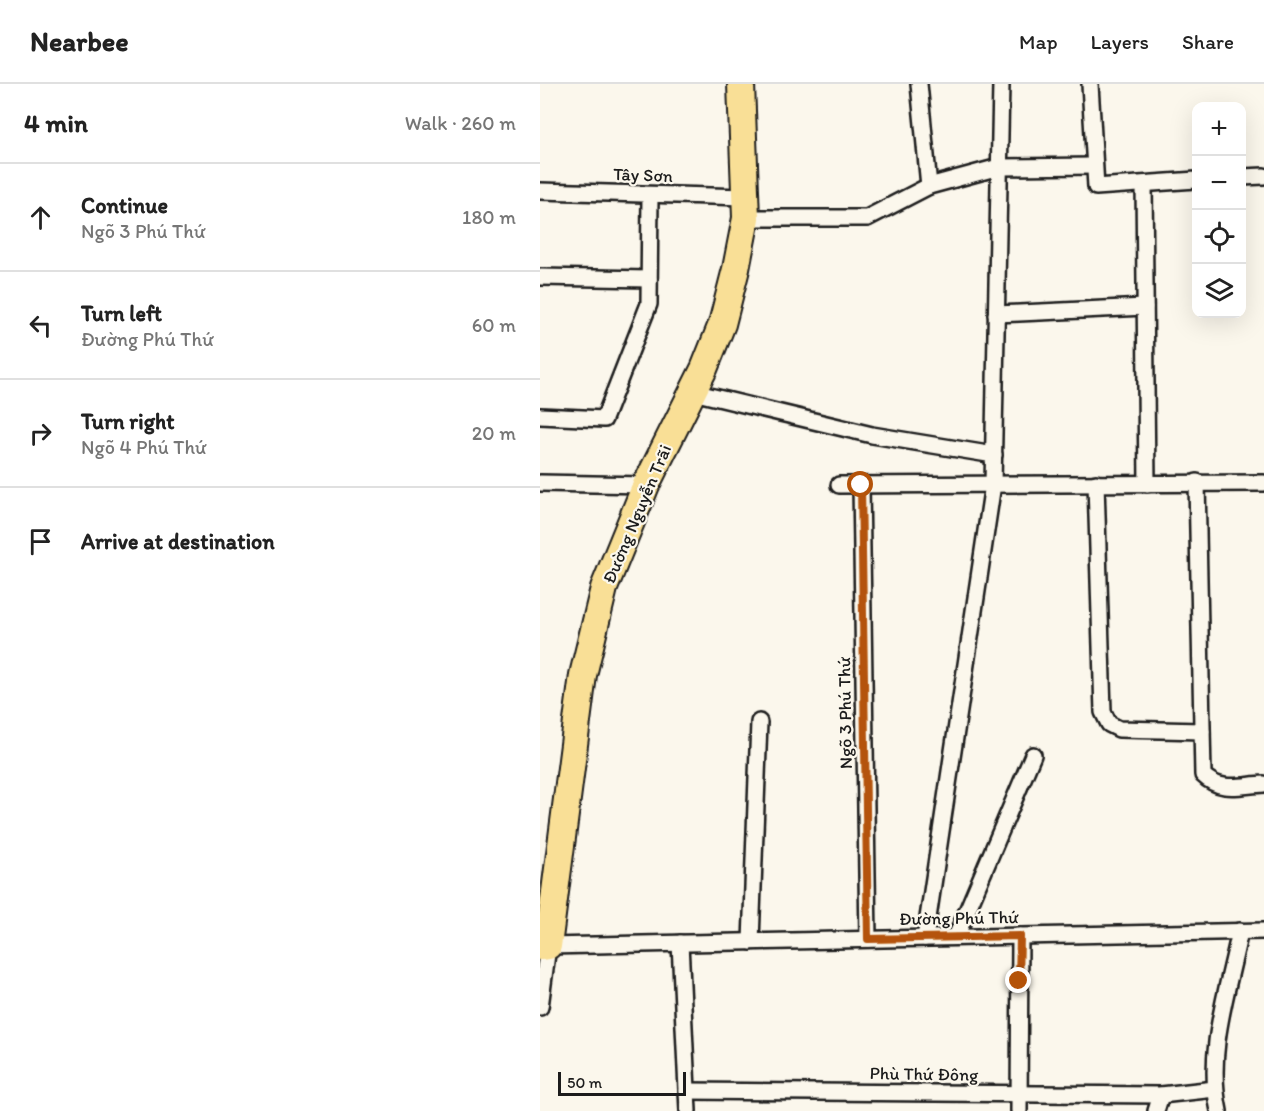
<!DOCTYPE html>
<html lang="en">
<head>
<meta charset="utf-8">
<style>
	:root { --surface:#fff; --page:#f2f2f2; --text:#222; --muted:#767676; --line:#e0e0e0 }
	body { margin:0; font-family:Itim,sans-serif; background:var(--page); color:var(--text) }
	.controls { position:absolute; right:18px; top:18px; display:grid; overflow:hidden; border-radius:12px; box-shadow:0 6px 24px #0002 }
	.controls button { width:54px; height:54px; display:grid; place-items:center; padding:0; border:0; border-bottom:2px solid var(--line); background:var(--surface); color:var(--text); font:30px sans-serif }
	.scale { position:absolute; left:18px; bottom:15px; width:128px; box-sizing:border-box; padding-left:6px; border:3px solid #1c1c1c; border-top:0; font-size:16px; line-height:21px; white-space:nowrap; color:#1c1c1c; -webkit-text-stroke:4px #fbf7ec; paint-order:stroke }
	.stop { position:absolute; width:18px; height:18px; margin:-14px; border:4px solid #b45309; border-radius:50%; background:#fff }
	.stop.end { background:#b45309; border-color:#fff; box-shadow:0 2px 6px #0008 }
	.list { margin:0; padding:0; list-style:none }
	h2 { display:flex; justify-content:space-between; align-items:center; height:78px; margin:0; padding:0 24px; font-size:26px }
	h2 small { font-size:20px; font-weight:400; color:var(--muted) }
	.list li { display:grid; grid-template-columns:39px 1fr auto; gap:18px; align-items:center; box-sizing:border-box; height:108px; padding:0 24px; border-top:2px solid var(--line) }
	.list b { display:block; font-size:22px; white-space:nowrap }
	.list p { margin:0; font-size:20px; white-space:nowrap; color:var(--muted) }
	.list em { font-size:20px; font-style:normal; color:var(--muted) }
	.icon { flex:none; width:33px; height:33px; fill:none; stroke:currentColor; stroke-width:2; stroke-linecap:round; stroke-linejoin:round }
	.map { position:relative; flex:none; width:724px; height:1027px; overflow:hidden }
	header { display:flex; align-items:center; gap:36px; box-sizing:border-box; height:84px; padding:0 30px; background:var(--surface); border-bottom:2px solid var(--line) }
	header strong { font-size:28px }
	nav { display:flex; gap:33px; margin-inline-start:auto; font-size:21px }
	main { display:flex }
	aside { flex:1; background:var(--surface) }
	.map>svg:first-child { display:block }
</style>
</head>
<body>
<header>
<strong>Nearbee</strong>
<nav><a>Map</a><a>Layers</a><a>Share</a></nav>
</header>
<main>
<aside>
<h2>4 min<small>Walk · 260 m</small></h2>
<ul class="list">
<li><svg class="icon" aria-label="ahead" viewBox="0 0 24 24"><path d="M12 20V5M6 11l6-6 6 6"/></svg><div><b>Continue</b><p>Ngõ 3 Phú Thứ</p></div><em>180 m</em></li>
<li><svg class="icon" aria-label="left" viewBox="0 0 24 24"><path d="M17 20v-9H6M10 6l-5 5 5 5"/></svg><div><b>Turn left</b><p>Đường Phú Thứ</p></div><em>60 m</em></li>
<li><svg class="icon" aria-label="right" viewBox="0 0 24 24"><path d="M7 20v-9h11M14 6l5 5-5 5"/></svg><div><b>Turn right</b><p>Ngõ 4 Phú Thứ</p></div><em>20 m</em></li>
<li><svg class="icon" aria-label="arrive" viewBox="0 0 24 24"><path d="M6 21V4h12l-3 4 3 4H6"/></svg><div><b>Arrive at destination</b></div></li>
</ul>
</aside>
<div class="map">
<svg width="724" height="1027" viewBox="0 0 724 1027">
	<rect width="100%" height="100%" fill="#fbf7ec"/>
	<filter id="ink" filterUnits="userSpaceOnUse"><feTurbulence type="fractalNoise" baseFrequency=".0167" numOctaves="2"/><feDisplacementMap in="SourceGraphic" scale="12" xChannelSelector="R" yChannelSelector="G"/><feConvolveMatrix kernelMatrix="1 2 1 2 8 2 1 2 1" color-interpolation-filters="sRGB"/></filter>
	<g filter="url(#ink)">
		<g fill="none" stroke-linecap="round" stroke-linejoin="round">
			<g stroke="#1c1c1c" stroke-width="20">
				<g id="minor">
					<polyline points="379,0 389,102"/>
					<polyline points="550,0 556,103 656,96"/>
					<polyline points="702,93 724,92"/>
					<polyline points="604,100 607,400"/>
					<polyline points="0,107 205,113"/>
					<polyline points="206,134 327,134 389,102 459,83 554,82"/>
					<polyline points="0,193 109,195"/>
					<polyline points="456,230 605,223"/>
					<polyline points="153,308 332,351 454,371"/>
					<polyline points="0,332 64,335 109,220 110,111"/>
					<path d="M657,398l6,293c18,18 38,10 61,9"/>
					<polyline points="0,399 106,401"/>
					<polyline points="556,399 563,628 569,640 579,645 662,647"/>
					<polyline points="299,401 724,399"/>
					<polyline points="321,401 328,855"/>
					<polyline points="416,853 493,671"/>
					<polyline points="385,854 453,400 461,0"/>
					<polyline points="211,858 219,638"/>
					<polyline points="140,859 148,1027"/>
					<polyline points="0,923 8,862 724,847"/>
					<polyline points="147,1007 621,1011 675,1005"/>
					<polyline points="479,1027 480,852"/>
					<polyline points="616,1027 621,1011"/>
					<path d="M679,1027c-13,-60 9,-121 21,-180"/>
				</g>
			</g>
			<g stroke="#1c1c1c" stroke-width="30">
				<polyline id="trunk" points="0,863 8,862 43,591 64,504 106,401 164,285 182,240 196,185 206,134 201,0"/>
			</g>
			<use href="#minor" stroke="#fbf7ec" stroke-width="15"/>
			<use href="#trunk" stroke="#f9df96" stroke-width="26"/>
		</g>
	</g>
	<g fill="none" stroke-linecap="round" stroke-linejoin="round" filter="url(#ink)">
		<polyline stroke="#b45309" stroke-width="8" points="321,401 328,855 480,852 479,897"/>
	</g>
	<g text-anchor="middle" stroke-width="4.5" stroke-linejoin="round" paint-order="stroke">
		<g font-size="18" fill="#1c1c1c" stroke="#fbf7ec">
			<text transform="translate(103 91) rotate(2)" y="6">Tây Sơn</text>
			<text transform="translate(97 430) rotate(-67)" y="6">Đường Nguyễn Trãi</text>
			<text transform="translate(305 629) rotate(-91)" y="6">Ngõ 3 Phú Thứ</text>
			<text transform="translate(419 834) rotate(-1)" y="6">Đường Phú Thứ</text>
			<text transform="translate(384 990) rotate(1)" y="6">Phù Thứ Đông</text>
		</g>
	</g>
</svg>
<div class="controls">
<button>+</button>
<button>−</button>
<button><svg class="icon" aria-label="locate" viewBox="0 0 24 24"><circle cx="12" cy="12" r="6"/><path d="M12 2v4M12 18v4M2 12h4M18 12h4"/></svg></button>
<button><svg class="icon" aria-label="layers" viewBox="0 0 24 24"><path d="M12 4l9 5-9 5-9-5zM3 14l9 5 9-5"/></svg></button>
</div>
<div class="scale">50 m</div>
<div class="stop" style="left:321px;top:401px"></div>
<div class="stop end" style="left:479px;top:897px"></div>
</div>
</main>
</body>
</html>
